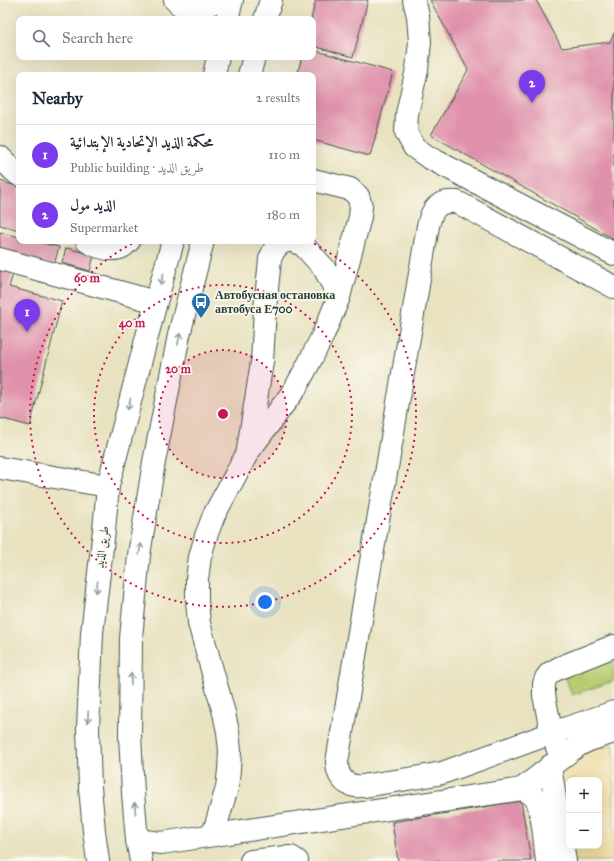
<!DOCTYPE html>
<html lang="en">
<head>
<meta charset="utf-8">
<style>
	:root { --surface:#fff; --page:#f2f2f3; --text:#1f2937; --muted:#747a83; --line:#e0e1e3; --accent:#7c3aed }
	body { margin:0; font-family:"IM FELL Great Primer",Amiri,serif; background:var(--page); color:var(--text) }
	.controls { position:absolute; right:12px; bottom:12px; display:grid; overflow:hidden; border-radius:8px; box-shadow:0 4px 16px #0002 }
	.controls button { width:36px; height:36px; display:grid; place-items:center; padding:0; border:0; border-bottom:1px solid var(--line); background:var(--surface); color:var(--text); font:20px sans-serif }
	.you { position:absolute; left:265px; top:602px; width:14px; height:14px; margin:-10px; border:3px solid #fff; border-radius:50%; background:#1a73e8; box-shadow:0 0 0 6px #1a73e833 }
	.badge { display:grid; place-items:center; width:26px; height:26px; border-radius:50%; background:var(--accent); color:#fff; font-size:13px; font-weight:700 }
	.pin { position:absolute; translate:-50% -33px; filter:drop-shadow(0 1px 2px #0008) }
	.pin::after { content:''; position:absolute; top:21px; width:14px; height:12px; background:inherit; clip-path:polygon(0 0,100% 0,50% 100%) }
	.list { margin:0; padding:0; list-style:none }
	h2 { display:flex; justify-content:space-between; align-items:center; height:52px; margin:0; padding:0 16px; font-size:17px }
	h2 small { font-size:13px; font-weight:400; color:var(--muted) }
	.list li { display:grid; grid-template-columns:26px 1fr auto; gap:12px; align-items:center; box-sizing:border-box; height:60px; padding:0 16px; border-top:1px solid var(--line) }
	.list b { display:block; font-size:15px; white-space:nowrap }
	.list p { margin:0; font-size:13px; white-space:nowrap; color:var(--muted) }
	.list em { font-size:13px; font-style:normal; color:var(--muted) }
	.icon { flex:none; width:22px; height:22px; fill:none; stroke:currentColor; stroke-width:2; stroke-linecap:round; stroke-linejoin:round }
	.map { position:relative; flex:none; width:614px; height:861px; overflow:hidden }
	.search { position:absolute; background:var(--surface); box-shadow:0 4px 16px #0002; left:16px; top:16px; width:300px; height:44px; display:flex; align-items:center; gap:10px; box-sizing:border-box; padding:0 14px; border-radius:8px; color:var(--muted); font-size:15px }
	.panel { position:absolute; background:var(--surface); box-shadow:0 4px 16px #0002; left:16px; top:72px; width:300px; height:172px; border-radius:8px }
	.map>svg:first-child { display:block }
</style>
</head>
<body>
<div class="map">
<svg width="614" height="861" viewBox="0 0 614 861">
	<rect width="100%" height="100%" fill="#fbf7ec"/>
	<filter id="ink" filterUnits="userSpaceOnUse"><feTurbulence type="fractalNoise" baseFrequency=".025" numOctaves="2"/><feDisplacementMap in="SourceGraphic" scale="8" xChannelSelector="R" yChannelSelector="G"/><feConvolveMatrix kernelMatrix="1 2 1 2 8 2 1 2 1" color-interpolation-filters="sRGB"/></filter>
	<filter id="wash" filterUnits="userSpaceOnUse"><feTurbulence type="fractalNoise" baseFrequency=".012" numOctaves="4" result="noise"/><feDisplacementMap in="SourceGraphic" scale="16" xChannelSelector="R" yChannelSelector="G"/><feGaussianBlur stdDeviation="0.9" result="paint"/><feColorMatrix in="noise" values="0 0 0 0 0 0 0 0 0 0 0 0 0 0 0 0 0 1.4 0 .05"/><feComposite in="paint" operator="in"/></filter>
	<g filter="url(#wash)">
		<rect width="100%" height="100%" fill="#e8e2c0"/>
		<polygon fill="#b7cc71" stroke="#6b8452" points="614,650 614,681 572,695 562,668"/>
		<path fill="#eeda9e" stroke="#868c69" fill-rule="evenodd" d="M614,744v117h-54l-13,-97zM569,780h30v66h-30z"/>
		<g id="blocks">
			<g fill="#df91aa">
				<polygon points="316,0 368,0 353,57 313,46 313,19 311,19"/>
				<polygon points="430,0 536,0 562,48 610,42 614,33 614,239 431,135 468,70"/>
				<polygon points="313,50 393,72 370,156 313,140 313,75 297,75 302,57 313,57"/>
				<polygon points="0,181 19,187 19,230 0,225"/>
				<polygon points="0,232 19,237 19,241 35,241 59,247 54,265 0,251"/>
				<polygon points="66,248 94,255 90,271 62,263"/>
				<polygon points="0,271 13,274 9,287 62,301 30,426 0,418"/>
				<polygon points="521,801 531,861 398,861 392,822"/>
			</g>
		</g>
	</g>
	<g filter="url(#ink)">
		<use href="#blocks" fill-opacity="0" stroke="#3d5649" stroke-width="1"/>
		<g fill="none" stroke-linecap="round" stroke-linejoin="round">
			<g stroke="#3d5649" stroke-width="24">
				<g id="minor">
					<path d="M175,0c13,15 30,7 44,0"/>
					<polyline points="414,0 418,16 420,42 417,69 407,114 406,132 414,147 428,157 614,254"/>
					<polyline points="0,157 13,170 19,175"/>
					<path d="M87,241c9,6 25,11 35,6 2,-1 5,-4 7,-6"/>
					<polyline points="293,241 303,245 324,268 339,297"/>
					<polyline points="0,259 156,302"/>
					<path d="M614,287l-157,-85c-19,-2 -25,6 -29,24l-91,536c0,12 6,23 19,24 7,1 18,-2 25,-3 21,-3 41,-6 61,-10l110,-40 62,-21"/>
					<polyline points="248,449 262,362 265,309 270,259 274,250 281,243 288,241"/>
					<polyline points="0,468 108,486"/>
					<polyline points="561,758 551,731 544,695 544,684 546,678 550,673 559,668 614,646"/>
					<polyline points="550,766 565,861"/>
					<polyline points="522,789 569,752 579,745 589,740 614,732"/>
					<polyline points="213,835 227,788 229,770 230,751 228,732 224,713 199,623 197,601 197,579 200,557 206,536 214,515 248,452 295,389 309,363 323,335 339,297 360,217 361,206 358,196 350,189 313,180"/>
					<path d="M137,840l24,3 361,-54c5,2 10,5 13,9 8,10 10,49 12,63"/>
					<polyline points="251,861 286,857 291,857 297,861"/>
				</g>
			</g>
			<g stroke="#3d5649" stroke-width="24">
				<g id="highway">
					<polyline points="227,19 232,0"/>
					<polyline points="265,19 271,0"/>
					<polyline points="214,75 218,57"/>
					<polyline points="249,75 254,57"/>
					<polyline points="98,861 94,831 90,787 88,729 92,633 104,530 108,486 156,302 173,241"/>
					<polyline points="141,861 137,840 133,793 130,735 131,638 139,555 154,462 179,335 203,241"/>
				</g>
			</g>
			<use href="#minor" stroke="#fff" stroke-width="22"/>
			<use href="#highway" stroke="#fff" stroke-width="22"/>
		</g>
		<defs><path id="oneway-shaft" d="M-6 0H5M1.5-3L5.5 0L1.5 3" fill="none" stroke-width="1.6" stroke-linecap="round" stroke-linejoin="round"/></defs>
		<g stroke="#8f9e9a">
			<use href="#oneway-shaft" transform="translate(162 279) rotate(106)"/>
			<use href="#oneway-shaft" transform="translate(179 339) rotate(-78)"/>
			<use href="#oneway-shaft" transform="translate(129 404) rotate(104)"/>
			<use href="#oneway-shaft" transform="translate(140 549) rotate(-81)"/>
			<use href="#oneway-shaft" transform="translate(97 587) rotate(96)"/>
			<use href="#oneway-shaft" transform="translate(131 679) rotate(-89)"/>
			<use href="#oneway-shaft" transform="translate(88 717) rotate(92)"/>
			<use href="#oneway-shaft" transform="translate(135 808) rotate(-95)"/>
		</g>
	</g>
	<circle cx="223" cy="414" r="64" fill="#c2185b" fill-opacity=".12"/>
	<g fill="none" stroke="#c2185b" stroke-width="2" stroke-dasharray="2 4">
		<circle cx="223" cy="414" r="64"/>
		<circle cx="223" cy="414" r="129"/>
		<path d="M309 241A193 193 0 1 1 137 241"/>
	</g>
	<defs>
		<g id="bus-pin" transform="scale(1)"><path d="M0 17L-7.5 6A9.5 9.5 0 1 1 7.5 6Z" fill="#1f6fb2" stroke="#fbf7ec"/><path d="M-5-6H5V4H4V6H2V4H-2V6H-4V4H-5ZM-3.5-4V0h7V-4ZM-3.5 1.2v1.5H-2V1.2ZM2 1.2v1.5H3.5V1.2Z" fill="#fff"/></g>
	</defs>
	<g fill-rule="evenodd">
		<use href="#bus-pin" x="201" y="302"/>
	</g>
	<g text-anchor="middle" stroke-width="3.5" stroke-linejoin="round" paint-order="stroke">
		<g font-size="12" font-weight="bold" fill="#1f3d34" stroke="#fbf7ec" text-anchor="start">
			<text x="215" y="299">Автобусная остановка<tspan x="215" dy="14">автобуса Е700</tspan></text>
		</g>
		<g font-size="12" fill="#1f3d34" stroke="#fbf7ec">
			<text transform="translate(102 547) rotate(-83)" y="4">طريق الذيد</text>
		</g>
	</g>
	<circle cx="223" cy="414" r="6" fill="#c2185b" stroke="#fbf7ec" stroke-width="2"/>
	<g font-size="12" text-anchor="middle" font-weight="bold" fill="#c2185b" stroke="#fbf7ec" stroke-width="3.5" stroke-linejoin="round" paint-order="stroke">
		<text x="87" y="282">60 m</text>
		<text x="132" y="327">40 m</text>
		<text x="178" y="373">20 m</text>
	</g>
</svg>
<div class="controls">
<button>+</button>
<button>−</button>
</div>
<div class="you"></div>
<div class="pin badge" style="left:27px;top:332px">1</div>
<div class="pin badge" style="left:532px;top:103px">2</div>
<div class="search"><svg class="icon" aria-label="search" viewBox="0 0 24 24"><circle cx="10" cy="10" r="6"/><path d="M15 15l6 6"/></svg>Search here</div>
<section class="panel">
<h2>Nearby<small>2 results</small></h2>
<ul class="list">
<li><span class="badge">1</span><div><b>محكمة الذيد الإتحادية الإبتدائية</b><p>Public building · طريق الذيد</p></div><em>110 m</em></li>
<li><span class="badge">2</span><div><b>الذيد مول</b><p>Supermarket</p></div><em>180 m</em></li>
</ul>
</section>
</div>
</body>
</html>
